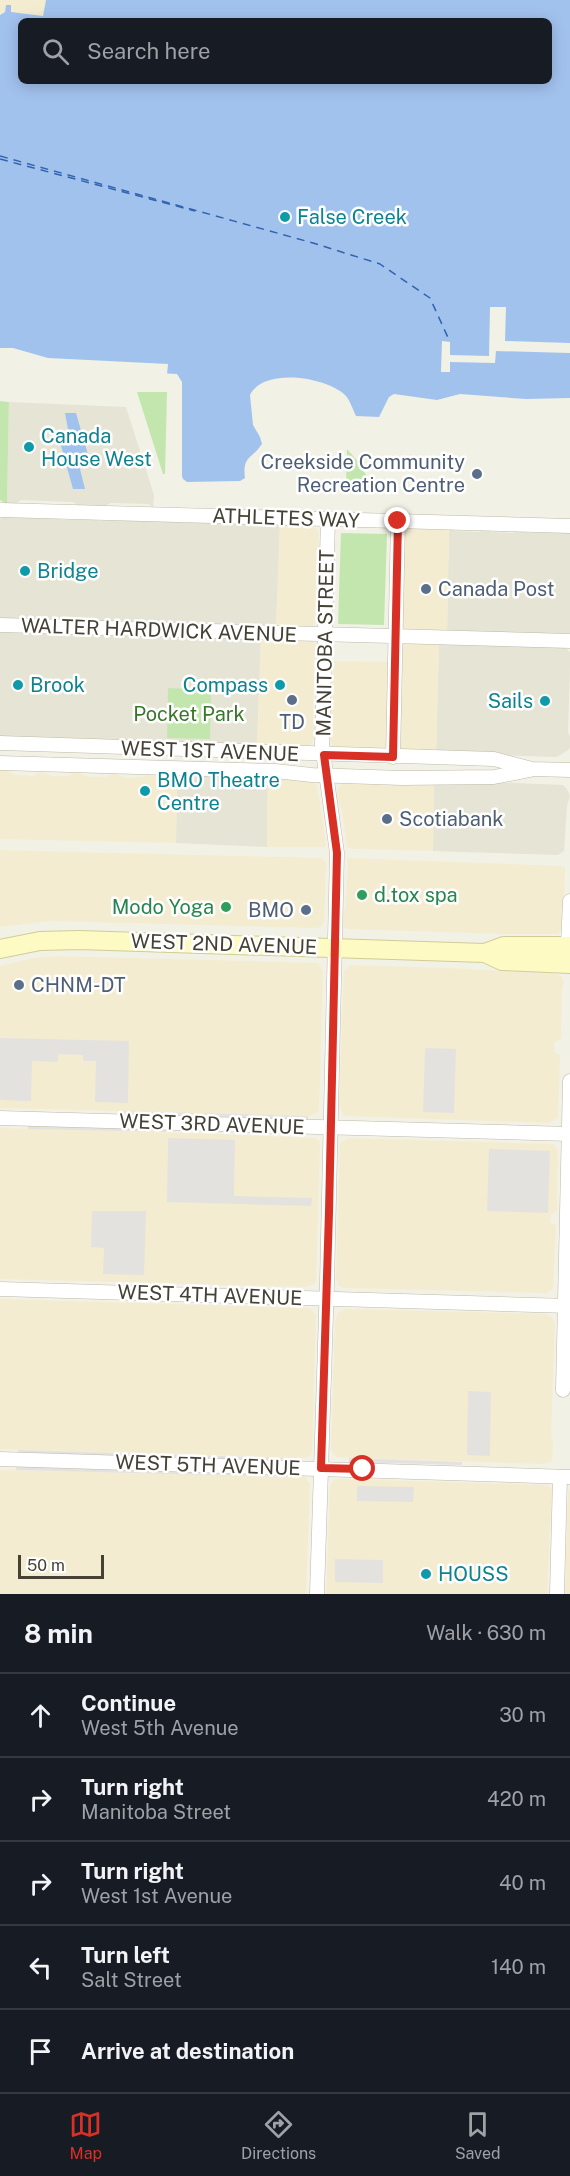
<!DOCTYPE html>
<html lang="en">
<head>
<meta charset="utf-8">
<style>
	:root { --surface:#171b24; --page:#242831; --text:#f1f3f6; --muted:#9ea1a6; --line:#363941; --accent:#d93025 }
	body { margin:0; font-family:"Public Sans",sans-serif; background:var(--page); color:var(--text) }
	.scale { position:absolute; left:18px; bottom:15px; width:86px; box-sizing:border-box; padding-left:6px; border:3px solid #454135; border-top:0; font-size:16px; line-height:21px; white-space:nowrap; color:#454135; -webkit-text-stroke:4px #fff; paint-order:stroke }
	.stop { position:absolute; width:18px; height:18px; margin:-14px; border:4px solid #d93025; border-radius:50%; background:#fff }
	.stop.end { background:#d93025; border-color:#fff; box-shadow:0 2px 6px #0008 }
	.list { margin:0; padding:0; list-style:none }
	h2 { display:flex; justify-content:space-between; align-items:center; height:78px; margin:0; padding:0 24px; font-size:26px }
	h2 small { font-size:20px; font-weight:400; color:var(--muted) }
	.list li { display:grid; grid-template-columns:39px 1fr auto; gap:18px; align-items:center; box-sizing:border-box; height:84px; padding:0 24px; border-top:2px solid var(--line) }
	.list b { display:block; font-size:22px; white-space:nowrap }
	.list p { margin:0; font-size:20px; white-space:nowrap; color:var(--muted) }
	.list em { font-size:20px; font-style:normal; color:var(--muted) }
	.icon { flex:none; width:33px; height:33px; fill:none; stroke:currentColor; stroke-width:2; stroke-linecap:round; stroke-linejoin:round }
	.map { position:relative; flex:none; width:570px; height:1594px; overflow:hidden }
	.search { position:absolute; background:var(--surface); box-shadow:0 3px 15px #0003; left:18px; right:18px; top:18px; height:66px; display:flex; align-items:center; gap:15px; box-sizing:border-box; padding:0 21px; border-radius:9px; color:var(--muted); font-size:22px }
	.sheet { height:498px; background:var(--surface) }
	nav { display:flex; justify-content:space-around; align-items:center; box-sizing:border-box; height:84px; border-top:2px solid var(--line); background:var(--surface); font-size:16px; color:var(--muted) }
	nav a { display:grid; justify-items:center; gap:3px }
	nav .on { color:var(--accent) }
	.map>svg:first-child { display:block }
</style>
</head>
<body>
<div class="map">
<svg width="570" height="1594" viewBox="0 0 570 1594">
	<rect width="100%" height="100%" fill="#f2f1e5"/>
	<g fill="#e6e4d4">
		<polygon points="9,402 126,407 154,495 153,508 149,504 111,503 104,506 79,506 73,502 21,500 16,504 7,504"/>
		<polygon points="4,516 44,519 49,516 57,516 61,520 81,520 86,517 93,517 98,521 119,521 125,517 132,521 178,520 182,523 204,523 209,520 216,520 221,524 241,524 251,521 258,525 280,525 276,627 3,619 0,618 0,519"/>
		<polygon points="449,528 456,531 479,532 486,529 491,532 513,533 517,530 524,530 528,533 550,533 555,530 565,530 570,533 570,633 447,633"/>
		<polygon points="0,631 261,638 257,747 0,740"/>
		<polygon points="439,643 562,646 568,650 570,652 570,668 568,732 570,737 570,747 568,750 557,757 436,753"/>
		<polygon points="177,774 237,775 241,778 268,779 267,847 176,843"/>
		<polygon points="460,781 563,785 567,789 570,796 567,806 564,851 558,855 433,851 434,782"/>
	</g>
	<g fill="#f4ecd1">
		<polygon points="0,0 46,0 44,16 10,12 6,5 5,12 0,15"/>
		<polygon points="301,524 311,525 317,529 319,534 316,608 318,618 314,625 309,628 276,627 280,525 296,526"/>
		<polygon points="407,527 449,528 447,633 402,630 401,627 405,531"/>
		<polygon points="261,638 309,639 316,645 318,654 314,661 313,721 316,732 310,746 257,747"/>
		<polygon points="403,643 439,643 436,753 402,750 399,747"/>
		<polygon points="333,661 390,662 386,749 334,748 332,746 329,734 329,685 333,679"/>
		<polygon points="0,770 5,770 16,775 33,776 41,772 53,776 69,776 77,772 89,777 106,777 115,773 126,778 143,777 150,774 177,774 176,843 0,839"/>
		<polygon points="271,776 311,781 317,785 326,844 324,847 267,847 268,779"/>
		<polygon points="348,782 434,782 433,851 353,849 347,847 342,810 337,798 338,789 343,783"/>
		<polygon points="0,850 321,858 326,862 324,922 321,927 315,928 50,921 0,927"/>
		<polygon points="348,858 562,866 565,867 563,927 558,934 503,934 347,929 343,926 342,922 342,913 346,907"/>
		<polygon points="57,956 318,963 323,971 319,1112 310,1116 0,1108 0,966 34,958"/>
		<polygon points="352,965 448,968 554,974 561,976 564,981 562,990 561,1038 554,1043 554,1052 560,1055 558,1118 549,1123 344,1116 339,1105 344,970"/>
		<polygon points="0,1128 188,1133 315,1138 319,1141 320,1146 316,1283 307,1287 0,1279"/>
		<polygon points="348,1138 553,1144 558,1150 557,1211 551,1214 550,1222 556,1225 553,1289 546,1293 344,1288 339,1286 336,1279 340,1145 341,1142"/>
		<polygon points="0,1299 309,1308 316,1315 312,1451 310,1456 305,1458 0,1449"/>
		<polygon points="345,1309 546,1314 552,1317 555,1323 551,1434 553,1442 552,1461 543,1464 336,1457 331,1450 335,1321 338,1313"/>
		<polygon points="0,1470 290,1477 295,1475 304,1475 310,1484 306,1594 0,1594"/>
		<polygon points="342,1479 548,1485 554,1492 554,1499 551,1504 547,1594 326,1594 330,1486 334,1480"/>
		<polygon points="570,1488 570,1594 565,1594 568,1493"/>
	</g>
	<g fill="#c3e6af">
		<polygon points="137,392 167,392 165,474 163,474"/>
		<polygon points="0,401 9,402 7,504 0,500"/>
		<polygon points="347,449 360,464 373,488 362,494 352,483 346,483"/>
		<polygon points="341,533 387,534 384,625 338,624"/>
		<polygon points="168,688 211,690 210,739 167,738"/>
	</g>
	<g fill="#e3e2de">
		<polygon points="0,1038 129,1041 128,1103 95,1102 96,1061 83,1061 83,1055 58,1054 58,1062 32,1061 31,1101 0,1100"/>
		<polygon points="425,1048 456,1049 454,1113 423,1112"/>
		<polygon points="123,1111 308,1116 308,1120 123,1114"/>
		<polygon points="28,1125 166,1128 166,1132 28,1129"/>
		<polygon points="168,1138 235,1140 234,1196 312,1198 311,1206 167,1202"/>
		<polygon points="489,1149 550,1151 548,1213 487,1211"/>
		<polygon points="92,1211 146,1211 144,1275 103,1274 104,1248 91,1247"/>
		<polygon points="468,1391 491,1392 490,1456 467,1455"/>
		<polygon points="18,1450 293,1458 293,1461 17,1454"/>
		<polygon points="349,1458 462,1462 462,1465 349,1462"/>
		<polygon points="16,1466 291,1472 290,1477 16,1470"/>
		<polygon points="357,1486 414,1487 413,1502 357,1501"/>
		<polygon points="335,1559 383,1560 383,1583 335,1582"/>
	</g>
	<g fill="#a2c2ee" fill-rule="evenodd">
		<path d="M46,0h524v398l-44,1 -66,-5 -23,6 -43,-6 -5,3 -10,20 -23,-1c-3,-6 -6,-16 -11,-21 -19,-18 -81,-28 -95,0l3,30 7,12 2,7c-10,15 -20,12 -17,34l-5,3 -53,1 -4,-3 -1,-3v-94l-5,-8 -120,-6 -39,-13 -18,-1v-339l5,-3 1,-7h5v7l32,4zM21,21h528v60h-528z"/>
		<polygon points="65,413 76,413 89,458 77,457 85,489 73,489 58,435 69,435"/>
	</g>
	<g fill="#f2f1e5">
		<polygon points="490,307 506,307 505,341 570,343 570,353 496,351 495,363 450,362 450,372 441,372 442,341 450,342 450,355 489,356"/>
		<polygon points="0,348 13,348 48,358 168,364 167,375 57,371 44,369 17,358 0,357"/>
	</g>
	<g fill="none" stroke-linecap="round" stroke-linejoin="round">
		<g stroke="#3163ae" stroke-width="1.5" stroke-dasharray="8 6" stroke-linecap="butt">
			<polyline points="0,156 313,243 380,264 430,298 450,342"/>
			<polyline points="0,159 195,211"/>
		</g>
		<g stroke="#bebaa8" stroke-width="15">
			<g id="street">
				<polyline points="1,510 570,526"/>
				<polyline points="0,625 570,641"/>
				<polyline points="0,743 494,759 532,769 570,770"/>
				<polyline points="393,757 398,521"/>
				<polyline points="0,763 275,771 312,775 402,778 494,777 530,770"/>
				<polyline points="568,946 570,901"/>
				<polyline points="0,1118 570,1134"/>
				<polyline points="0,1289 570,1306"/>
				<polyline points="563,1390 570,1081"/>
				<polyline points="0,1459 570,1477"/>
				<polyline points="317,1594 327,1283 337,853 322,744 328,519"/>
				<polyline points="557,1594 560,1477"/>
			</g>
		</g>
		<g stroke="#d2cc96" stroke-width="20">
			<g id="secondary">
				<polyline points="0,949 40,941 79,940 485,953 502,961 570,964"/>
				<polyline points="485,953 504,946 570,946"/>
			</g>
		</g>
		<use href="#street" stroke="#fff" stroke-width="14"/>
		<use href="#secondary" stroke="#fdfac4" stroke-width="18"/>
	</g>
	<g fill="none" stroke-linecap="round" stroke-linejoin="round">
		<polyline stroke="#d93025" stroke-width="8" points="363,1469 321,1468 329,1212 337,853 324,755 393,757 398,521"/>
	</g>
	<g fill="#0f9aa8" stroke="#fff" stroke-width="2">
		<circle cx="285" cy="217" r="6"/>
		<circle cx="29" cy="447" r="6"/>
		<circle cx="25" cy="571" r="6"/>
		<circle cx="18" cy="685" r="6"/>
		<circle cx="280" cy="685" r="6"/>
		<circle cx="545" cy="701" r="6"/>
		<circle cx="145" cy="791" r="6"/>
		<circle cx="426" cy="1574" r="6"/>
	</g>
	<g fill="#5c6f8a" stroke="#fff" stroke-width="2">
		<circle cx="477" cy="474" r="6"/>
		<circle cx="426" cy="589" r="6"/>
		<circle cx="292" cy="700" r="6"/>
		<circle cx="387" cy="819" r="6"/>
		<circle cx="306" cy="910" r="6"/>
		<circle cx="19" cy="985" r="6"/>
	</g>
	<g fill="#2e9e5b" stroke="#fff" stroke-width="2">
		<circle cx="362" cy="895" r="6"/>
		<circle cx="226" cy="907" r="6"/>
	</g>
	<g text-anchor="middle" stroke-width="5" stroke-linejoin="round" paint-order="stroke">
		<g font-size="20" fill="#0d838f" stroke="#fff" text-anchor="start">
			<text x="297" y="224">False Creek</text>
			<text x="41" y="443">Canada<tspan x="41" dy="23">House West</tspan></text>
			<text x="37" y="578">Bridge</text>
			<text x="30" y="692">Brook</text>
			<text x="268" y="692" text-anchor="end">Compass</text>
			<text x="533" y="708" text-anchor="end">Sails</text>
			<text x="157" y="787">BMO Theatre<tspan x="157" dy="23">Centre</tspan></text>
			<text x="438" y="1581">HOUSS</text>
		</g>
		<g font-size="20" fill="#4e5e75" stroke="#fff" text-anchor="start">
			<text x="465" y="469" text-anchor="end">Creekside Community<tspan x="465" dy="23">Recreation Centre</tspan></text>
			<text x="438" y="596">Canada Post</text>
			<text x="292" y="729" text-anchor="middle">TD</text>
			<text x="399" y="826">Scotiabank</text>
			<text x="294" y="917" text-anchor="end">BMO</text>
			<text x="31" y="992">CHNM-DT</text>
		</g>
		<g font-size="20" fill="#454135" stroke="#fff">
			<text transform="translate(286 518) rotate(2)" y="7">ATHLETES WAY</text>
			<text transform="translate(159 630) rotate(2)" y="7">WALTER HARDWICK AVENUE</text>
			<text transform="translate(325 643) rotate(-89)" y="7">MANITOBA STREET</text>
			<text transform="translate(210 751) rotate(2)" y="7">WEST 1ST AVENUE</text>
			<text transform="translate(224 944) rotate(2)" y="7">WEST 2ND AVENUE</text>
			<text transform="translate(212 1124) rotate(2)" y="7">WEST 3RD AVENUE</text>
			<text transform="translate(210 1295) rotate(2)" y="7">WEST 4TH AVENUE</text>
			<text transform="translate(208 1465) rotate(2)" y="7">WEST 5TH AVENUE</text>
		</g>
		<g font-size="20" fill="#39752a" stroke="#fff">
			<text x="189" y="721">Pocket Park</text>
		</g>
		<g font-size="20" fill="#27864d" stroke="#fff" text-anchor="start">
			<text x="374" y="902">d.tox spa</text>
			<text x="214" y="914" text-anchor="end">Modo Yoga</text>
		</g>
	</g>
</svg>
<div class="scale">50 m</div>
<div class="stop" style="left:363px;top:1469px"></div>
<div class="stop end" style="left:398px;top:521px"></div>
<div class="search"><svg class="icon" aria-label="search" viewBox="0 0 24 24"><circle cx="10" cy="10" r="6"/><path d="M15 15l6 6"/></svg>Search here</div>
</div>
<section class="sheet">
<h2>8 min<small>Walk · 630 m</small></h2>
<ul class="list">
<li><svg class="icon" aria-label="ahead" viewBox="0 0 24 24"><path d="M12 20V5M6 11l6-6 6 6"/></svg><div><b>Continue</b><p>West 5th Avenue</p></div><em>30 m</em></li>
<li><svg class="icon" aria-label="right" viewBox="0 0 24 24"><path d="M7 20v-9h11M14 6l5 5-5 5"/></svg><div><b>Turn right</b><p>Manitoba Street</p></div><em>420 m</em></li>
<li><svg class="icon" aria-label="right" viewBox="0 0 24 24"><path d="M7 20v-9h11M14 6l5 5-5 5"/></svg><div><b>Turn right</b><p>West 1st Avenue</p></div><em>40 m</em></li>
<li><svg class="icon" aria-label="left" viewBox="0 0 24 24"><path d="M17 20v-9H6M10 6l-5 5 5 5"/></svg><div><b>Turn left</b><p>Salt Street</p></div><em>140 m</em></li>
<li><svg class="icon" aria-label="arrive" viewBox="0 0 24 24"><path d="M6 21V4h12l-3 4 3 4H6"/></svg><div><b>Arrive at destination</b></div></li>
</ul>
</section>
<nav>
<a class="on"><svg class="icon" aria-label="map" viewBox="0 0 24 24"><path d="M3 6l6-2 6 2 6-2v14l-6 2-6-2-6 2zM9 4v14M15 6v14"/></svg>Map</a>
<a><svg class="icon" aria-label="directions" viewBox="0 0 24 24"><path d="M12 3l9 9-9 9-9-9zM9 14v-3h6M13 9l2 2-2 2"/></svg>Directions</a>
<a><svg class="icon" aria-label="saved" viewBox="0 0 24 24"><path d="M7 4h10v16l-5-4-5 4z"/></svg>Saved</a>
</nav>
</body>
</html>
